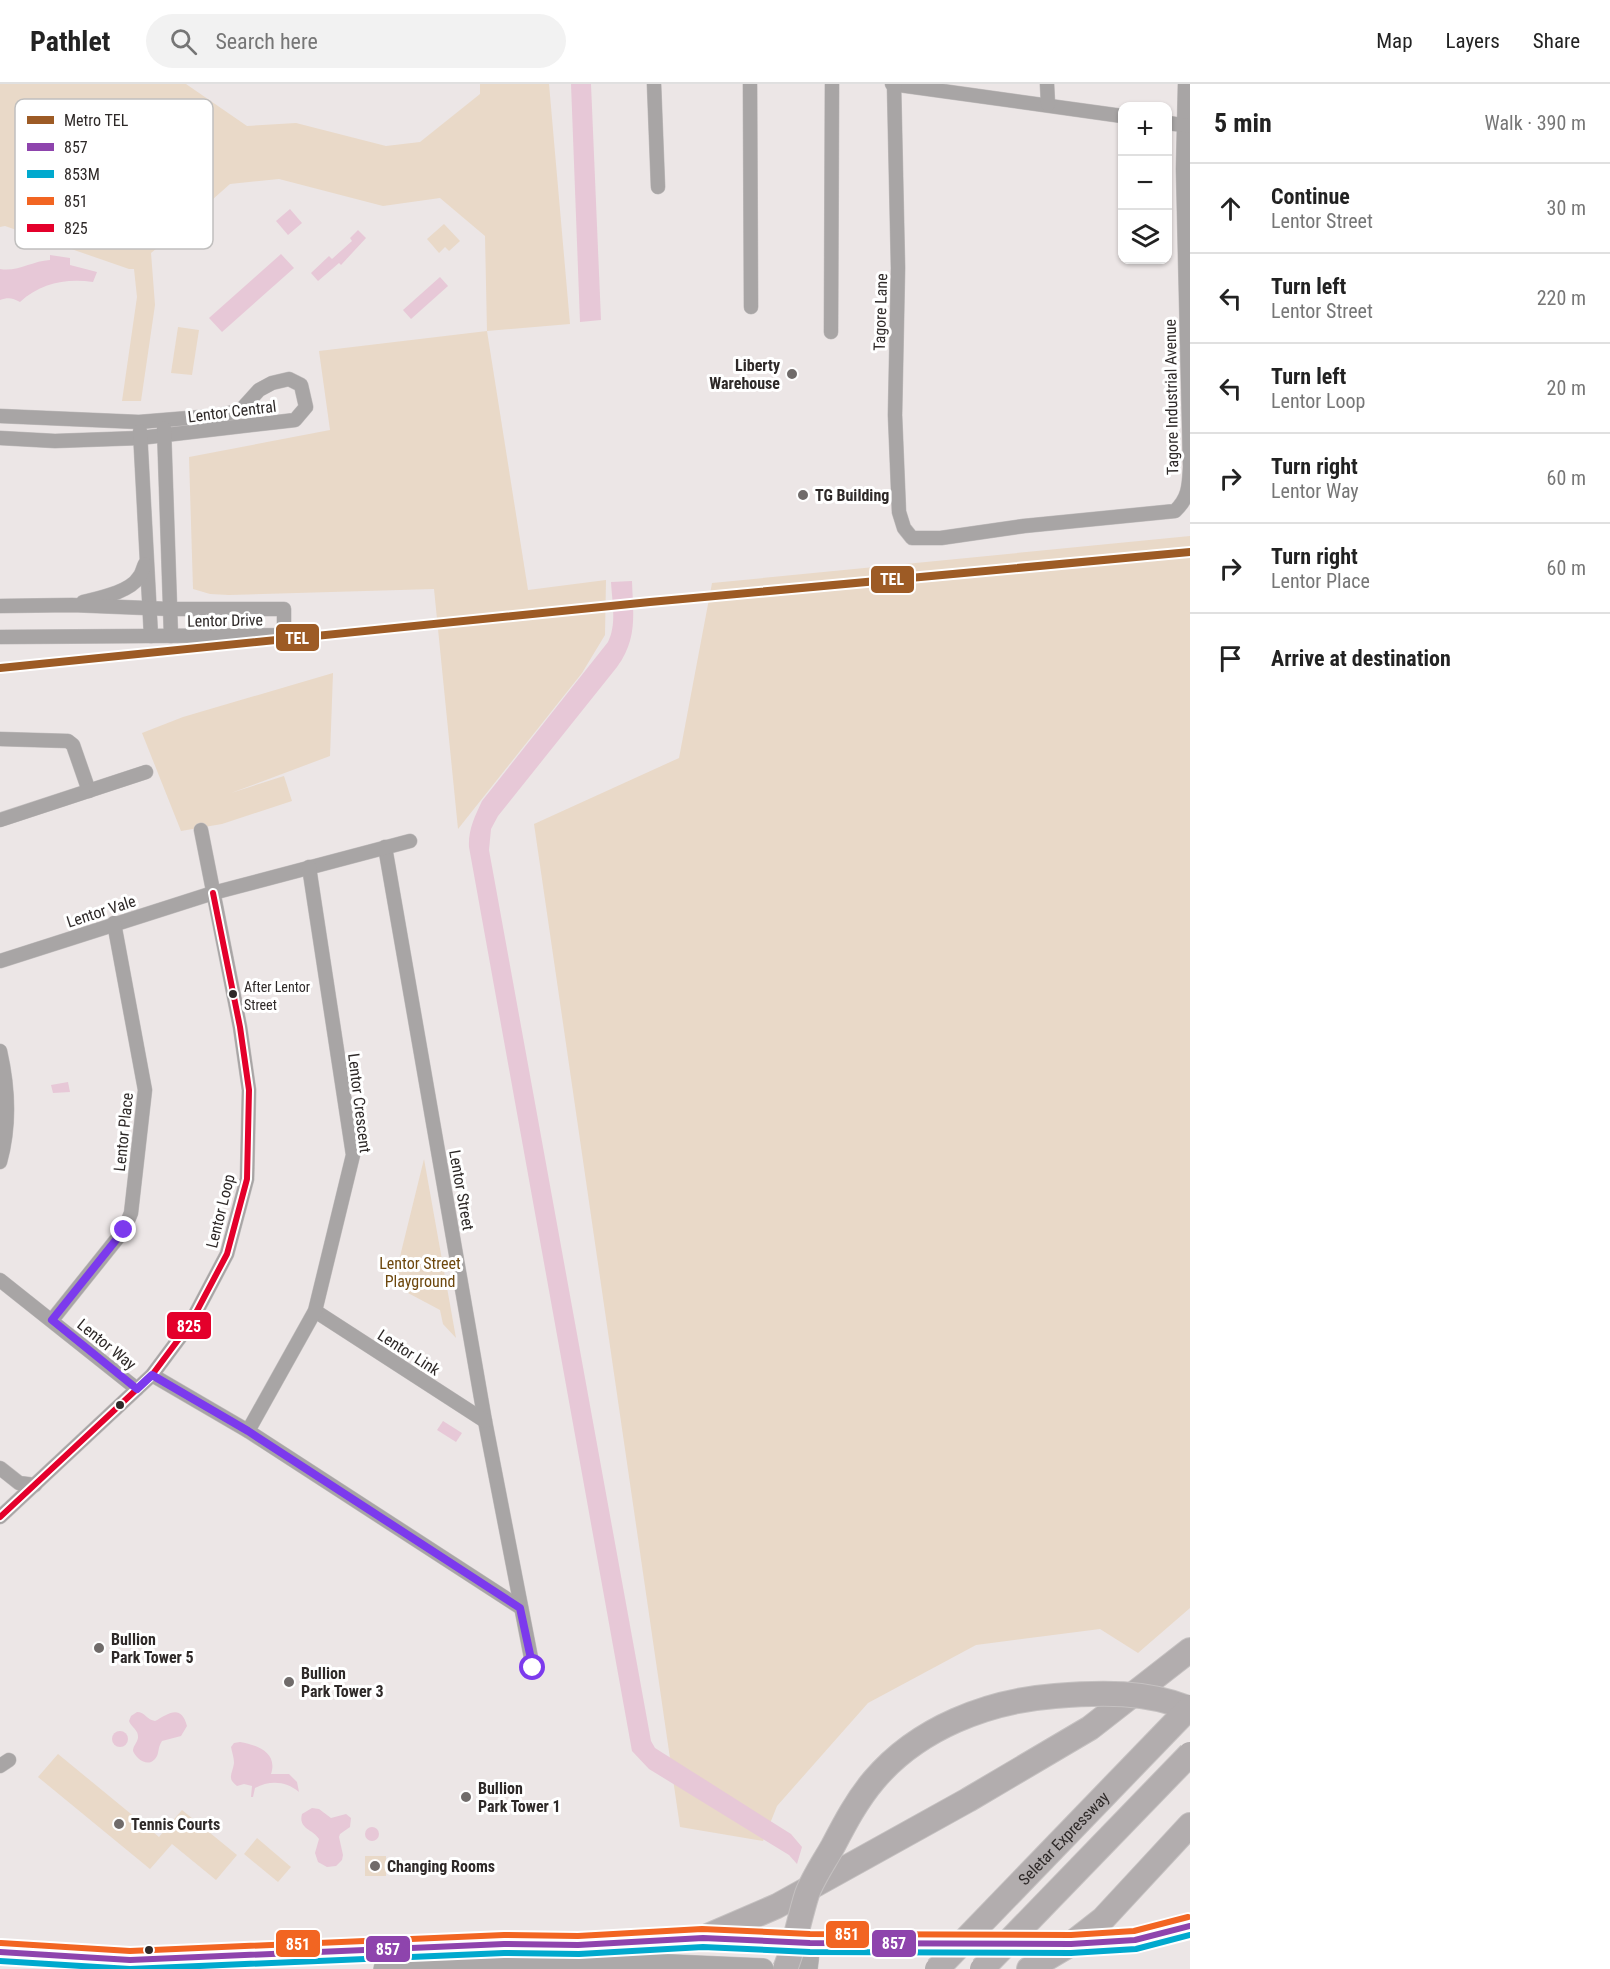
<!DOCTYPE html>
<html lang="en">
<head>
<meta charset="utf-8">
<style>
	:root { --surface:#fff; --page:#f2f2f2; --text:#222; --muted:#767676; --line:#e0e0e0 }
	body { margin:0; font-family:"Roboto Condensed",sans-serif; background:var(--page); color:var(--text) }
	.controls { position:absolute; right:18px; top:18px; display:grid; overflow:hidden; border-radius:12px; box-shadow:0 2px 4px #0004 }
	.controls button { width:54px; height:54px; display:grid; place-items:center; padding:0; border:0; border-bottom:2px solid var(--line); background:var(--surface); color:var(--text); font:30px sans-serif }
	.stop { position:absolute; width:18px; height:18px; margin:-14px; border:4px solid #7c3aed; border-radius:50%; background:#fff }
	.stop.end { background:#7c3aed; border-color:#fff; box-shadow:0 2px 6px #0008 }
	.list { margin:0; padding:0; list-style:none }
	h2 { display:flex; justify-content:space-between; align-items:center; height:78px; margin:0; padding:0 24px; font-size:26px }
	h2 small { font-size:20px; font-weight:400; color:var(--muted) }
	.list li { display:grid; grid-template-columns:39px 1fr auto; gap:18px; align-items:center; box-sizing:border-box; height:90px; padding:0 24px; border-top:2px solid var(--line) }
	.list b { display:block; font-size:22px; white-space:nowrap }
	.list p { margin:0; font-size:20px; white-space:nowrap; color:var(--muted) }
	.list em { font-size:20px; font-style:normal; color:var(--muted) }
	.icon { flex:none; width:33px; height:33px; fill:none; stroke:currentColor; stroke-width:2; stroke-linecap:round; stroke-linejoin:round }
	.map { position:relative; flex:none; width:1190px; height:1885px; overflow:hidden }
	header { display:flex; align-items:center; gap:36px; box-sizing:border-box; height:84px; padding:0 30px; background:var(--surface); border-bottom:2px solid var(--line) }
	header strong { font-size:28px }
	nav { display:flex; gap:33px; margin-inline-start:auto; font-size:21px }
	.search { width:420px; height:54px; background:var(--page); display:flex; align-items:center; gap:15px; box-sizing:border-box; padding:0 21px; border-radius:33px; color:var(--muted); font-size:22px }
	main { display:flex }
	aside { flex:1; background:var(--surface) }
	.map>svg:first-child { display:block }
</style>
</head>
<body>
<header>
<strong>Pathlet</strong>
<div class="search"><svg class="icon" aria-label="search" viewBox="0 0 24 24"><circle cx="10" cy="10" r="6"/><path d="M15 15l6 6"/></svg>Search here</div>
<nav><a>Map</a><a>Layers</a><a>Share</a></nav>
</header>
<main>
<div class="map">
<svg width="1190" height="1885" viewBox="0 0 1190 1885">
	<rect width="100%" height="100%" fill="#ece6e6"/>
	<g fill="#e9d9c8">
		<polygon points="0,0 186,0 247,42 296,39 386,62 420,58 480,10 480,0 549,0 570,240 487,247 528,506 606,496 605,551 582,589 458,745 434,505 229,511 210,510 193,505 189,373 330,346 319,267 487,247 485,152 440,114 383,122 279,95 230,100 195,131 179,148 174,150 151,169 155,221 141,317 122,317 137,213 134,185 129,185 5,142 0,143"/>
		<polygon points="444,140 460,157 449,167 445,163 439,169 427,155"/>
		<polygon points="178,243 199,246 192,291 171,289"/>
		<polygon points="1190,452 1190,1524 1138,1569 1100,1545 976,1561 868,1619 777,1722 763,1757 680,1743 534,740 679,674 712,499"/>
		<polygon points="333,589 330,672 231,709 284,692 292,717 222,740 181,747 142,649 183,633"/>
		<polygon points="424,1075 456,1254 443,1240 440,1226 393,1201"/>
		<polygon points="58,1670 159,1753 182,1726 237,1771 216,1796 172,1760 150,1785 38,1693"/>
		<polygon points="257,1754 291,1783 278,1798 244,1770"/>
		<rect x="365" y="1772" width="21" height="20"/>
	</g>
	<g fill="#e7c8d7">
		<polygon points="571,0 591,0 601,236 580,238"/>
		<polygon points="290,125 302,139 288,151 276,137"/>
		<polygon points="358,146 366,154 341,181 339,179 318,197 311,189 329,172 332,175 352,157 350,154"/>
		<polygon points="281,170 294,184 222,248 209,234"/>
		<path d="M50,171l20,3v7l27,7 -4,10c-26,-4 -53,1 -73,20 -7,-4 -12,-5 -20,-2v-31c18,3 32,-8 50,-9z"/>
		<polygon points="440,193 448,202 411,235 403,226"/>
		<path d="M632,497c1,33 6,57 -15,86l-119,149 -7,13 -2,21 162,891 4,7 136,86 11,13 -5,17 -8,-9 -140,-86 -17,-18 -163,-904c-1,-17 6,-31 13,-46l126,-159c9,-18 4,-40 3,-60z"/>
		<polygon points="68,998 70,1008 53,1009 51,1001"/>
		<polygon points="443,1337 462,1349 456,1358 437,1346"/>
		<path d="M137,1628c8,0 10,8 18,9 13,-7 26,-18 32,5l-6,10 -19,5c-4,6 -3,10 -5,15 -7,13 -20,4 -24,-5 0,-5 4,-8 5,-13 1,-8 -7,-11 -9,-17l2,-5z"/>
		<circle cx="120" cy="1655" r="8"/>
		<path d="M240,1658c18,3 38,11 31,32h18l8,8 2,10c-13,-11 -29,-12 -44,-4l-2,9h-2l1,-11 -8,-2 -7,2c-11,-8 -4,-13 -3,-23 0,-5 -2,-11 -3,-16l3,-4z"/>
		<path d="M312,1724l7,1 12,9 15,-4 5,4 -1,9 -10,7 -1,3 4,18 -1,5 -6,6 -9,1 -9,-5 -3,-9 4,-14c-6,-10 -21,-10 -17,-25z"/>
		<circle cx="372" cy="1750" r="7"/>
	</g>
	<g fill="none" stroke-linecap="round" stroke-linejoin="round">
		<g stroke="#c5c1c1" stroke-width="15">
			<g id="street">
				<polyline points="654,0 658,103"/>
				<polyline points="750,0 751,223"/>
				<polyline points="892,0 1122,32"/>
				<path d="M894,0l4,184 -3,147 4,97 5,16 8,10h29l83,-12 151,-15c14,-13 14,-26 15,-44l-7,-298 2,-85"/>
				<polyline points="1047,0 1048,20"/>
				<polyline points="1168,39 1190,42"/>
				<polyline points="831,248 832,0"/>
				<polyline points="0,332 139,338 213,332 240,327 259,306 272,299 289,295 301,301 306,323 295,336 140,354 55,357 0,354"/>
				<polyline points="164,344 171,552"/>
				<polyline points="140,347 151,552"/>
				<path d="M83,518c16,-4 47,-10 56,-25 3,-3 4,-9 6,-13"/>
				<polyline points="0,522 72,521 170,525 284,525 284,551 0,553"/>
				<polyline points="0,655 68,657 73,661 89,707"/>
				<polyline points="0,736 146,688"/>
				<polyline points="385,763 485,1337 533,1584"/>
				<polyline points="0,877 213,809 410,757"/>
				<path d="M0,967c8,35 10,75 0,111"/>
				<polyline points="0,1196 137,1305"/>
				<polyline points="315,1227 485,1337"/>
				<polyline points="52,1236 124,1146 131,1129 145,1006 114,839"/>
				<polyline points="152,1291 248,1347 521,1524"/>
				<polyline points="248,1347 315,1227 353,1071 309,783"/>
				<polyline points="0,1384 19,1399 35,1401"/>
				<polyline points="0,1433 152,1291 190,1240 227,1170 247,1095 249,1006 240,943 201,746"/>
				<polyline points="0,1682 9,1676"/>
			</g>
		</g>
		<g stroke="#c5c1c1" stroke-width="22">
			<g id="primary">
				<polyline points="0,1868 130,1876 177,1875 264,1869 376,1866 504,1860 578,1861 703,1854 810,1859 1071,1860 1135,1856 1190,1842"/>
				<polyline points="384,1885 482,1878 649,1880 763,1885"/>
				<polyline points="807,1885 810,1859"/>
			</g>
		</g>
		<g stroke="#c5c1c1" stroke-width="26">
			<g id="highway">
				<polyline points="703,1854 777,1822 968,1716 1090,1644 1190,1566"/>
				<polyline points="1029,1885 1071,1860 1103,1835 1190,1741"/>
			</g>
		</g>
		<use href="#street" stroke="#a8a5a5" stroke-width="14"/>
		<use href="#primary" stroke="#aca9a9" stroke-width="21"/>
		<use href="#highway" stroke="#b2adae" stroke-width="24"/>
		<g stroke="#c5c1c1" stroke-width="26" stroke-linecap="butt">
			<g id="highway-bridge">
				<path d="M785,1885c10,-24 14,-50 22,-75 6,-16 17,-32 26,-48 12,-23 24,-46 41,-66 44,-52 114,-79 181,-84 46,-4 92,-5 135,13"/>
				<path id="s1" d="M937,1885l253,-262"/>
				<polyline points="982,1885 1190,1670"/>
			</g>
		</g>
		<use href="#highway-bridge" stroke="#b2adae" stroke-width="24"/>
		<g stroke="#fff" stroke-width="10">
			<polyline id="bus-1" points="0,1868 130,1876 504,1860 578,1861 703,1854 810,1859 1071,1860 1135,1856 1190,1842"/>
		</g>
		<g stroke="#fff" stroke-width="10">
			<polyline id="bus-2" points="0,1877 130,1885 504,1869 579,1870 703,1863 810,1868 1071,1869 1136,1865 1190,1851"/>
		</g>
		<g stroke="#fff" stroke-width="10">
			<polyline id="bus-3" points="1,1859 130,1867 504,1851 578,1852 702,1845 810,1850 1071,1851 1134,1847 1188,1833"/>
		</g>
		<g stroke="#fff" stroke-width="10">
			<polyline id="bus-4" points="0,1433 152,1291 190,1240 227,1170 247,1095 249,1006 240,943 213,809"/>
		</g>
		<use href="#bus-1" stroke="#8e44ad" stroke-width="6"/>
		<use href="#bus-2" stroke="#00a9ce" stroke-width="6"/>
		<use href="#bus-3" stroke="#f26522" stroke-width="6"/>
		<use href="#bus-4" stroke="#e4002b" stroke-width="6"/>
		<g stroke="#fff" stroke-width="12">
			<polyline id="metro-1" points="0,584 650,518 1190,468"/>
		</g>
		<use href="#metro-1" stroke="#9d5b25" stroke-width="8"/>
	</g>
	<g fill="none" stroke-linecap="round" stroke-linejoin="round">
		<polyline stroke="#7c3aed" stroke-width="8" points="124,1146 52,1236 137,1305 152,1291 248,1347 520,1524 533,1584"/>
	</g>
	<g fill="#706b6a" stroke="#fff" stroke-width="2">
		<circle cx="792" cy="290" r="6"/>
		<circle cx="803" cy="411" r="6"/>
		<circle cx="99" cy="1564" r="6"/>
		<circle cx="289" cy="1598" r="6"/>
		<circle cx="466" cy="1713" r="6"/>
		<circle cx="119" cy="1740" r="6"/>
		<circle cx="375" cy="1782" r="6"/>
	</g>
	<g fill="#2e2928" stroke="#fff" stroke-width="2">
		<circle cx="233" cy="910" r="5"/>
		<circle cx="120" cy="1321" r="5"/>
		<circle cx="149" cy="1866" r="5"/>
	</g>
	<g text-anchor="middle" stroke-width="6" stroke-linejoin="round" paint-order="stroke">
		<g font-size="14" fill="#2e2928" stroke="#fff" text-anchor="start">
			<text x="244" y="908">After Lentor<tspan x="244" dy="18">Street</tspan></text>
		</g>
		<g font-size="16" fill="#2e2928" stroke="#fff">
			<text transform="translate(880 228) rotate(-88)" y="6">Tagore Lane</text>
			<text transform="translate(1171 313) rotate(-91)" y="6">Tagore Industrial Avenue</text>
			<text transform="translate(232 327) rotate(-7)" y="6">Lentor Central</text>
			<text transform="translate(225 536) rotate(-1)" y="6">Lentor Drive</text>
			<text transform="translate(101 827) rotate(-18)" y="6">Lentor Vale</text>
			<text transform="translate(360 1019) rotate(83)" y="6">Lentor Crescent</text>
			<text transform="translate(123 1048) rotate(-84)" y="6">Lentor Place</text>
			<text transform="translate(462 1106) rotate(80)" y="6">Lentor Street</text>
			<text transform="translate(220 1127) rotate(-76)" y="6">Lentor Loop</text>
			<text transform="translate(107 1260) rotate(39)" y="6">Lentor Way</text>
			<text transform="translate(409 1268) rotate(33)" y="6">Lentor Link</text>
			<text dy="6" stroke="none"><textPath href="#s1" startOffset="182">Seletar Expressway</textPath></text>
		</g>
		<g font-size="16" font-weight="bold" fill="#2e2928" stroke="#fff" text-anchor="start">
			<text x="780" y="287" text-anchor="end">Liberty<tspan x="780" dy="18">Warehouse</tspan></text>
			<text x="815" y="417">TG Building</text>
			<text x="111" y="1561">Bullion<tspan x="111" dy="18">Park Tower 5</tspan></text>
			<text x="301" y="1595">Bullion<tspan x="301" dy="18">Park Tower 3</tspan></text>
			<text x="478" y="1710">Bullion<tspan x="478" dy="18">Park Tower 1</tspan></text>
			<text x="131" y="1746">Tennis Courts</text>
			<text x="387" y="1788">Changing Rooms</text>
		</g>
		<g font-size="16" fill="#6d470d" stroke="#fff">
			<text x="420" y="1185">Lentor Street<tspan x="420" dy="18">Playground</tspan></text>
		</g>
	</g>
	<rect x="15" y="15" width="198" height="150" rx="9" fill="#fff" stroke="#c0bfbe" stroke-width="1.5"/>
	<rect x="27" y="32" width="27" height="8" fill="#9d5b25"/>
	<rect x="27" y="59" width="27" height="8" fill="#8e44ad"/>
	<rect x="27" y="86" width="27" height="8" fill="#00a9ce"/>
	<rect x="27" y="113" width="27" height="8" fill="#f26522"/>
	<rect x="27" y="140" width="27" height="8" fill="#e4002b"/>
	<g font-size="16" fill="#2e2928">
		<text x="64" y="42">Metro TEL</text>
		<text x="64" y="69">857</text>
		<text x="64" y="96">853M</text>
		<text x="64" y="123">851</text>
		<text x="64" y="150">825</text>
	</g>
	<g stroke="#fff" stroke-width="2">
		<rect x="870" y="481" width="45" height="29" rx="6" fill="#9d5b25"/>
		<rect x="275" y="539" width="45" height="29" rx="6" fill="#9d5b25"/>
		<rect x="166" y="1227" width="46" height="29" rx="6" fill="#e4002b"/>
		<rect x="825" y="1836" width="45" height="29" rx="6" fill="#f26522"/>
		<rect x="871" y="1845" width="46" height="29" rx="6" fill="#8e44ad"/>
		<rect x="275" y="1845" width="46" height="29" rx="6" fill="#f26522"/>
		<rect x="365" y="1851" width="46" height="28" rx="6" fill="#8e44ad"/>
	</g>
	<g font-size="16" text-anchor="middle" font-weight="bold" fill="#fff">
		<text x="892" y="501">TEL</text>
		<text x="297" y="560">TEL</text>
		<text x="189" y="1248">825</text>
		<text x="847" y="1856">851</text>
		<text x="894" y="1865">857</text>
		<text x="298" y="1866">851</text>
		<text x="388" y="1871">857</text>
	</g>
</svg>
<div class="controls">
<button>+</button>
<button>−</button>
<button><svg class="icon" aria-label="layers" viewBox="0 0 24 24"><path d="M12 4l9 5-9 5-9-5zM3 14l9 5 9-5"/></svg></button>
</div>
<div class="stop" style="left:533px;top:1584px"></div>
<div class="stop end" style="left:124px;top:1146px"></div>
</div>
<aside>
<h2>5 min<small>Walk · 390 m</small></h2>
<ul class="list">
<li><svg class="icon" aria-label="ahead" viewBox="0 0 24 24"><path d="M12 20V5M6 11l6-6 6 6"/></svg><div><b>Continue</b><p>Lentor Street</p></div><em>30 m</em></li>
<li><svg class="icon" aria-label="left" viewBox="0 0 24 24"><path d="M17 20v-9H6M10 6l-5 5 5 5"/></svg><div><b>Turn left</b><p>Lentor Street</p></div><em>220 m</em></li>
<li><svg class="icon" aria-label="left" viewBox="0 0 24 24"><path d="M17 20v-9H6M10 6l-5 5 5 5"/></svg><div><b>Turn left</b><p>Lentor Loop</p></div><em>20 m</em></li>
<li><svg class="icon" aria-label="right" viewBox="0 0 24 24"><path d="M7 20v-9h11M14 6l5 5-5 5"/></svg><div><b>Turn right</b><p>Lentor Way</p></div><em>60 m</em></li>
<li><svg class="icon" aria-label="right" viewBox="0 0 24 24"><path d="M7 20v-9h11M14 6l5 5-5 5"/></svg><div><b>Turn right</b><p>Lentor Place</p></div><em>60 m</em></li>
<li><svg class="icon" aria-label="arrive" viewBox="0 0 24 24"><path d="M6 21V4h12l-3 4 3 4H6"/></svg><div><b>Arrive at destination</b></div></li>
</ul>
</aside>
</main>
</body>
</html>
